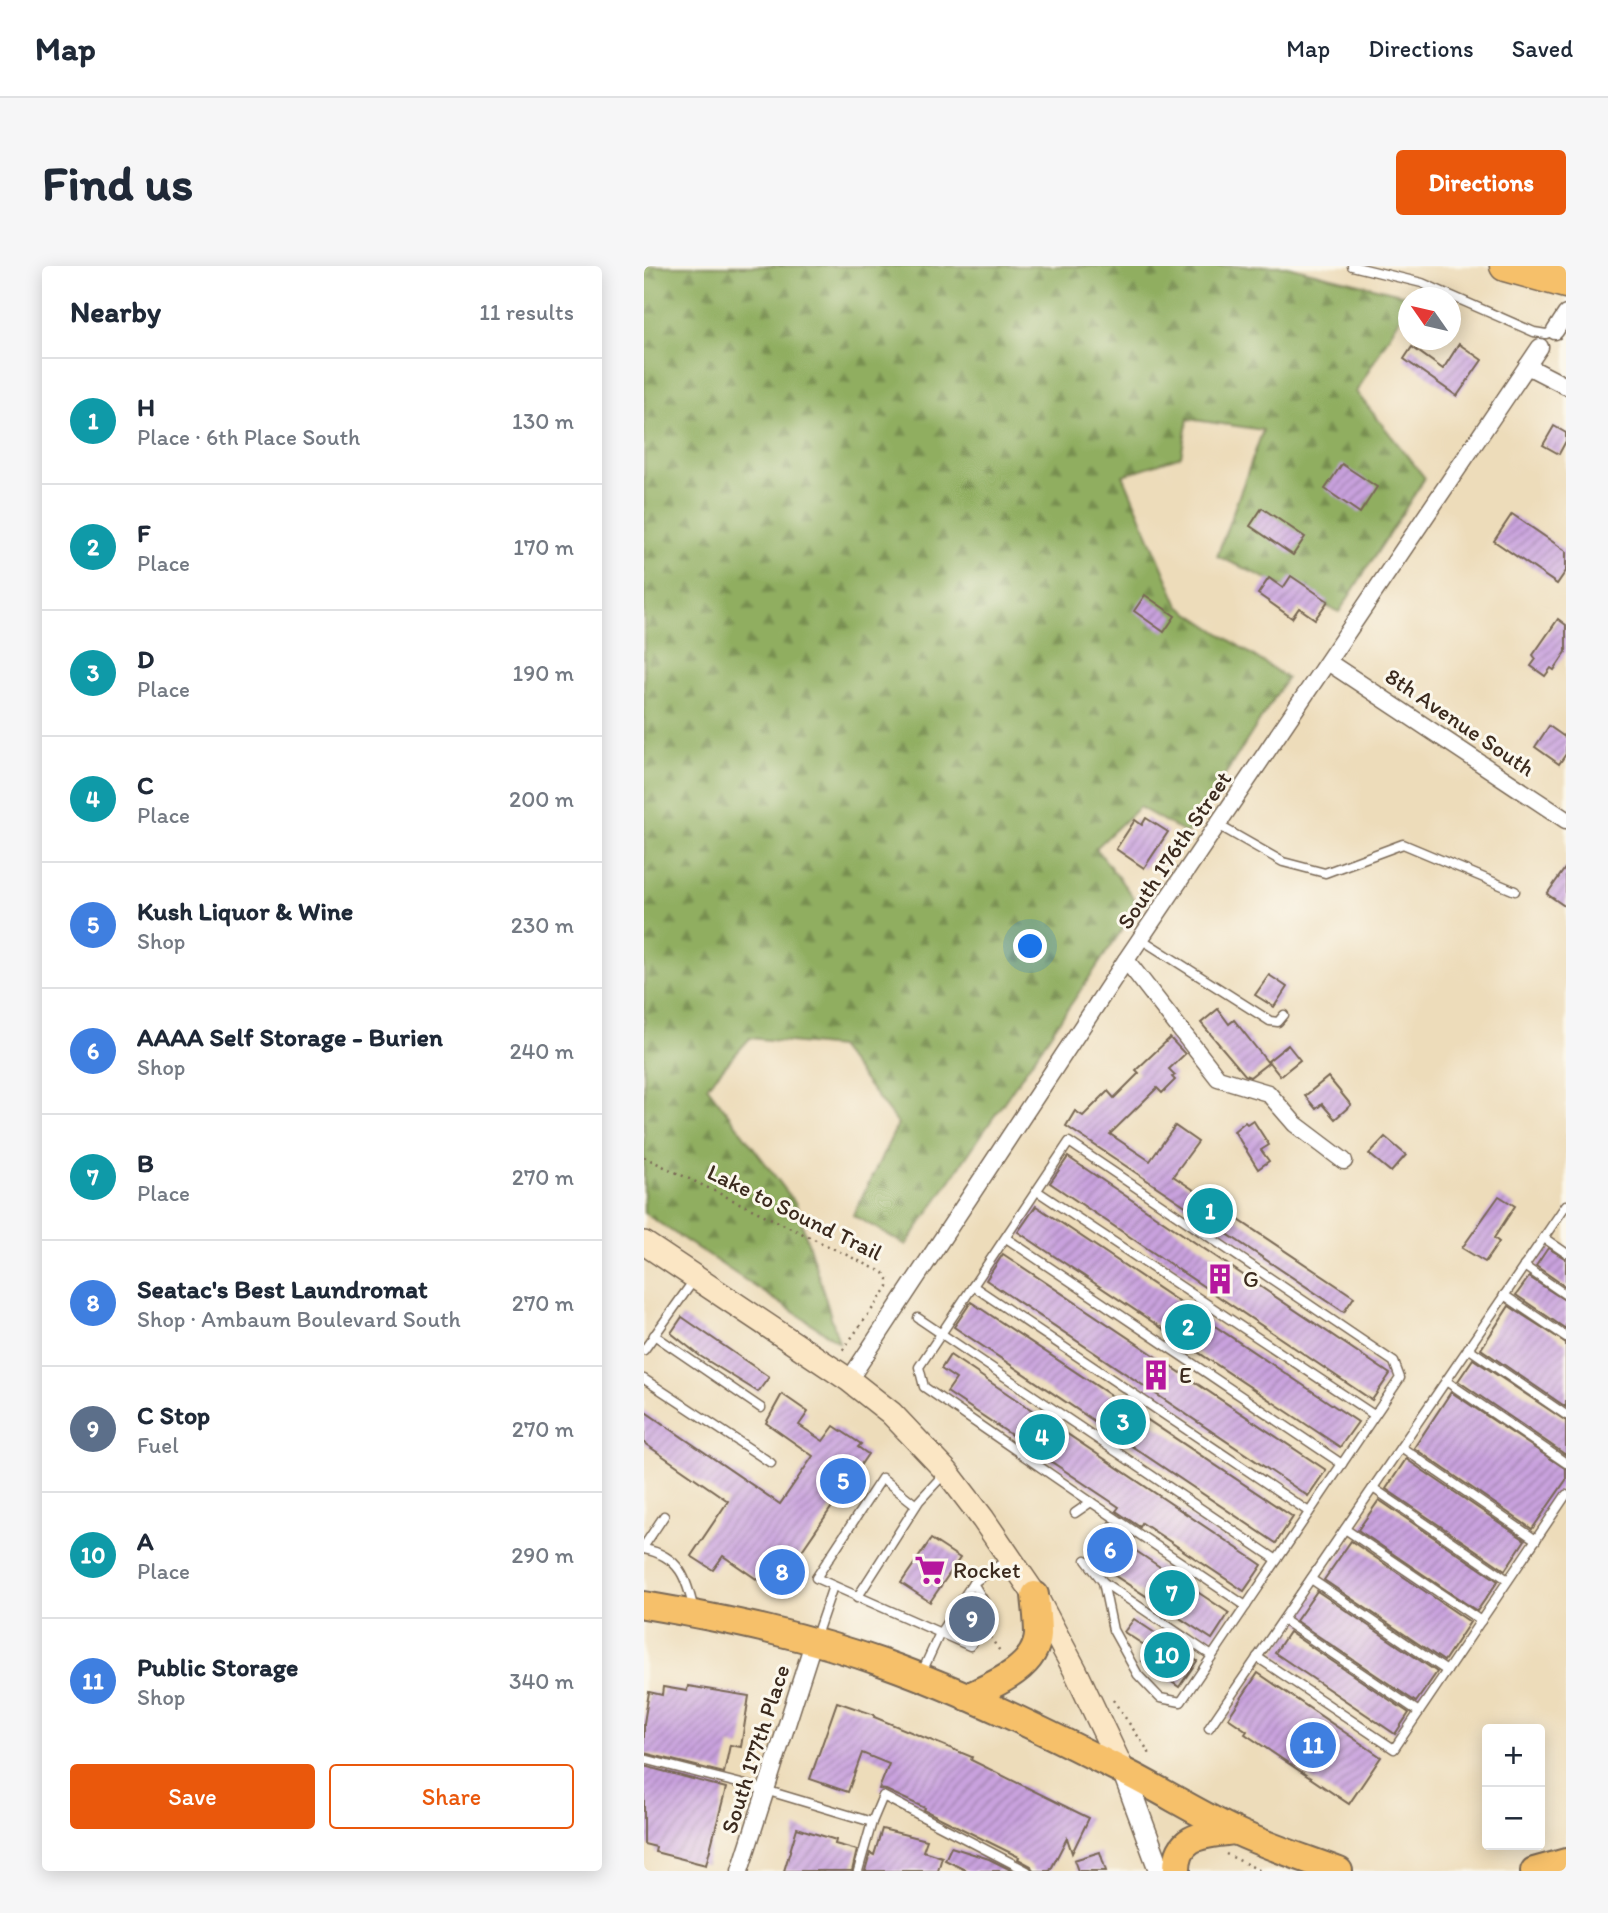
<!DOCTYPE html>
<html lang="en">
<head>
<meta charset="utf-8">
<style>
	:root { --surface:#fff; --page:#f6f6f7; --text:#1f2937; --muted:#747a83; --line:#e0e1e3; --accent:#ea580c }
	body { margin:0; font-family:Itim,sans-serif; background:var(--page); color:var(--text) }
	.controls { position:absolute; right:21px; bottom:21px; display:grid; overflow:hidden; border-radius:7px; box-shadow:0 4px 18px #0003 }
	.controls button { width:63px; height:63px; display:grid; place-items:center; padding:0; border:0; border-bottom:2px solid var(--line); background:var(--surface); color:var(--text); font:35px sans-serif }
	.compass { position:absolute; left:754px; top:21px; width:63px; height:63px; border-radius:50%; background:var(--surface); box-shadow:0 4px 18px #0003; rotate:304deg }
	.you { position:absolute; left:387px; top:681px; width:24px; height:24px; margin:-18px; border:5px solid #fff; border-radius:50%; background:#1a73e8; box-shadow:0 0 0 10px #1a73e833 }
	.badge { display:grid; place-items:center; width:46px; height:46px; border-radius:50%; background:var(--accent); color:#fff; font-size:23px; font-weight:700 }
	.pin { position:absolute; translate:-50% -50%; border:4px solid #fff; box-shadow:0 2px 7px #0006 }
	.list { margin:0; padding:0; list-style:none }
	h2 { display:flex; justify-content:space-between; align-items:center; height:91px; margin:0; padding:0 28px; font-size:30px }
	h2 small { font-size:23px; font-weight:400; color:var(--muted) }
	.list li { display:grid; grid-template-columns:46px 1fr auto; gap:21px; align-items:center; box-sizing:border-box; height:126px; padding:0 28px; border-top:2px solid var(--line) }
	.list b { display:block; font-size:26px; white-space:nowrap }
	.list p { margin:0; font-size:23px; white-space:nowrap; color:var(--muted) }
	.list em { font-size:23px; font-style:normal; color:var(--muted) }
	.actions { display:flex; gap:14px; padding:21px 28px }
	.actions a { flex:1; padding:16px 0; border:2px solid var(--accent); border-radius:7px; text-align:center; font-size:24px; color:var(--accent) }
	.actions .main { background:var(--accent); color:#fff }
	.map { position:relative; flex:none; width:922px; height:1605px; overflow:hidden; border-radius:7px }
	header { display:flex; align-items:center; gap:42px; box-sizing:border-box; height:98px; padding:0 35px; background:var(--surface); border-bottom:2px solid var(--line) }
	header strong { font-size:33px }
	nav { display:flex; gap:38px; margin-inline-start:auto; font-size:24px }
	.intro { display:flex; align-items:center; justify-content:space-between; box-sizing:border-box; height:168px; padding:0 42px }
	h1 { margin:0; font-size:49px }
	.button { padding:18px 32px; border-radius:7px; background:var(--accent); color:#fff; font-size:24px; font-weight:700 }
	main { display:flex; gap:42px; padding:0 42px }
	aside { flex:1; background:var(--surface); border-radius:7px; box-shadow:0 4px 18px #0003 }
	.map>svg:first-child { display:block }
</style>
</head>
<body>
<header>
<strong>Map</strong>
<nav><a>Map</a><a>Directions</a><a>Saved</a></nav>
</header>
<div class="intro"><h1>Find us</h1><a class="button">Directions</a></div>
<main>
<aside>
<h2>Nearby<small>11 results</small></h2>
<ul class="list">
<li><span class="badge" style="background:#0f9aa8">1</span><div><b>H</b><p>Place · 6th Place South</p></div><em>130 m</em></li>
<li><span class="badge" style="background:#0f9aa8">2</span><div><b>F</b><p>Place</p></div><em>170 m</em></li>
<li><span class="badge" style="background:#0f9aa8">3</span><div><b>D</b><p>Place</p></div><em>190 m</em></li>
<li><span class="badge" style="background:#0f9aa8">4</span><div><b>C</b><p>Place</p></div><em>200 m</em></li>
<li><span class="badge" style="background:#3f7fe0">5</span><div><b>Kush Liquor &amp; Wine</b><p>Shop</p></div><em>230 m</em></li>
<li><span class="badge" style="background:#3f7fe0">6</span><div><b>AAAA Self Storage - Burien</b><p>Shop</p></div><em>240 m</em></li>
<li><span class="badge" style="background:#0f9aa8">7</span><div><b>B</b><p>Place</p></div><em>270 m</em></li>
<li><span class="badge" style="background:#3f7fe0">8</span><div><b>Seatac's Best Laundromat</b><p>Shop · Ambaum Boulevard South</p></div><em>270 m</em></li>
<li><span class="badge" style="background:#5c6f8a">9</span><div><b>C Stop</b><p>Fuel</p></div><em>270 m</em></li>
<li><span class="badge" style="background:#0f9aa8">10</span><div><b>A</b><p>Place</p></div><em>290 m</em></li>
<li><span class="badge" style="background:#3f7fe0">11</span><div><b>Public Storage</b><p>Shop</p></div><em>340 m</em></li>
</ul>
<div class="actions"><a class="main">Save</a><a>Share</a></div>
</aside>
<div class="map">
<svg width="922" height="1605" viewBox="0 0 922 1605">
	<defs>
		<pattern id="forest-firs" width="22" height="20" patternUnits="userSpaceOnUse" patternTransform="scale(1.75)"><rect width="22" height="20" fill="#90ae61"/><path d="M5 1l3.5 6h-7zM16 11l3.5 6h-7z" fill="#778e4f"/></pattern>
		<pattern id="building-hatch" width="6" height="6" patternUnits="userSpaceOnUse" patternTransform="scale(1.75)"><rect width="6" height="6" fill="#c9a2de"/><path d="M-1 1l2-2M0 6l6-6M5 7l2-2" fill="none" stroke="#a484b3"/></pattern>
	</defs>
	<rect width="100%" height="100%" fill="#fbf7ec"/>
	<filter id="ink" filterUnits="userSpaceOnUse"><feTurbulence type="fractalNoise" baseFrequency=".0143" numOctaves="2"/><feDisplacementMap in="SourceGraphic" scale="14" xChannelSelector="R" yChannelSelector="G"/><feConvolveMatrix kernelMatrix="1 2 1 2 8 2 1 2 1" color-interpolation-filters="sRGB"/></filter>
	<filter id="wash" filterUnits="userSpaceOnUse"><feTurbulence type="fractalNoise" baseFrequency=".00686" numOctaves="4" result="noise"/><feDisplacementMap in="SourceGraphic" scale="28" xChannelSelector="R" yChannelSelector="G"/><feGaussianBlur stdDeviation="1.57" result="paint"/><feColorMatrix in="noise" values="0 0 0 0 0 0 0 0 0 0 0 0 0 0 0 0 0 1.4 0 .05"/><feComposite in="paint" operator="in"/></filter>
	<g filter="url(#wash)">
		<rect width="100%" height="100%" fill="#eddcba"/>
		<polygon fill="url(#forest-firs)" stroke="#666c40" stroke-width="2" points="0,0 643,0 769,31 764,32 764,38 712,126 781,212 695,346 573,290 619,164 544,153 537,190 479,209 535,340 643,412 543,568 495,541 452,582 495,639 262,979 209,949 254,858 194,781 106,772 63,820 152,938 195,1076 0,947"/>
		<g id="blocks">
			<g fill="url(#building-hatch)">
				<polygon points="815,78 838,94 813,130 760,93 768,81 799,103"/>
				<polygon points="910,160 922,167 922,175 915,188 899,179"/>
				<polygon points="698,198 733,221 716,247 681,223"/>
				<polygon points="618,242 661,271 649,289 606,260"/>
				<polygon points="868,248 922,285 922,305 913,318 850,275"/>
				<polygon points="647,310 684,335 671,353 655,342 648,352 614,328 625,312 639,322"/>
				<polygon points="501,329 531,350 520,366 490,345"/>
				<polygon points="914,353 922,359 922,386 910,404 907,402 901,410 887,400 892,393 889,389"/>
				<polygon points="905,460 922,472 922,488 915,498 891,481"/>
				<polygon points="502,552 524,566 500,602 472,583 491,554 498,559"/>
				<polygon points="922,601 922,641 903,628"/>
				<polygon points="625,709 643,721 630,741 611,729"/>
				<polygon points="574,743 585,758 590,754 624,797 606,811 601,809 557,757"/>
				<polygon points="526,772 541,788 525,803 531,809 528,811 531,814 518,827 513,822 466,868 506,895 531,860 554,876 529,910 710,1031 700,1046 422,860 431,845 439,850 464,825 470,832 495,807 492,804"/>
				<polygon points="644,779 656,794 636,810 624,795"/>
				<polygon points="684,811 707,839 691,853 678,838 672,843 661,830"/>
				<polygon points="609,854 625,879 617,884 625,895 614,903 590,865 601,856 603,858"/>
				<polygon points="741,871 762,889 747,906 725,888"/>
				<polygon points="424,891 746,1108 728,1134 406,917"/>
				<polygon points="855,930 871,940 850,972 855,976 841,996 818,982"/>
				<polygon points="392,940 714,1156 696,1181 374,966"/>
				<polygon points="904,982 922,993 922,1021 892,1000"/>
				<polygon points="359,988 682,1204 664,1230 342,1014"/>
				<polygon points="885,1011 922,1035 922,1063 872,1029"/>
				<polygon points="327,1036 649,1251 632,1277 310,1061"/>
				<polygon points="865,1040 922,1077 922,1141 837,1083"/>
				<polygon points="38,1051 125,1111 114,1126 56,1090 27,1067"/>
				<polygon points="306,1089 618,1299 600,1325 498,1257 496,1261 472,1245 475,1241 303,1126 312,1113 297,1103"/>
				<polygon points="829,1093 922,1155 922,1189 814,1115"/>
				<polygon points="807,1126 922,1203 922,1214 888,1263 770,1182"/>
				<polygon points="138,1128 164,1146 155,1159 179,1175 190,1160 217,1178 214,1181 224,1188 133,1321 124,1314 121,1319 79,1290 69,1304 47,1290 84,1235 0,1177 0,1145 136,1238 169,1190 122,1157"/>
				<polygon points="762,1193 881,1274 861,1304 742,1223"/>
				<polygon points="735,1234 854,1315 833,1345 714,1264"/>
				<polygon points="465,1256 490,1273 486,1281 585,1347 568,1373 453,1298 456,1291 446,1284"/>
				<polygon points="287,1273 316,1292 286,1336 257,1317"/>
				<polygon points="707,1275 826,1356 800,1395 680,1314"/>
				<polygon points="673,1325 793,1406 772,1436 652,1355"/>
				<polygon points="327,1337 337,1343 341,1350 326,1369 312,1359"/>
				<polygon points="490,1353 553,1395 535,1421 498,1395 506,1383 480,1366"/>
				<polygon points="645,1366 765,1447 751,1468 631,1387"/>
				<polygon points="614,1407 737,1491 705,1538 601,1468 603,1465 584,1452"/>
				<polygon points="44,1420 105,1430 97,1481 86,1479 80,1507 0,1487 0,1457 5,1426 18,1429 19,1421 43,1425"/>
				<polygon points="193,1436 231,1449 230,1451 328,1491 327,1494 445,1552 428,1587 423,1572 406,1605 389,1605 387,1600 374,1593 375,1591 280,1544 281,1542 242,1524 235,1523 245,1498 218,1487 204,1526 166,1513"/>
				<polygon points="0,1500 82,1522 62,1599 11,1586 12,1581 0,1578"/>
				<polygon points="153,1562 192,1574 191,1578 213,1584 208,1605 140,1605"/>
				<polygon points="238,1563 283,1574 279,1585 298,1591 294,1605 221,1605 226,1587 230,1589"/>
				<polygon points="307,1581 345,1593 369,1605 323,1605 301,1594"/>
				<polygon points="456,1586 462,1605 434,1605 430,1594"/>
			</g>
		</g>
	</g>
	<g filter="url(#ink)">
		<use href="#blocks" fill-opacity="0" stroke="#796855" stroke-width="2"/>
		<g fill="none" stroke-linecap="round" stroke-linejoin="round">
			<g stroke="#796855" stroke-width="11">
				<g id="service">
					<polyline points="708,0 778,17 890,66 902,68 911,65"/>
					<polyline points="574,559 639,596 681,607 759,578 871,625"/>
					<polyline points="497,673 626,755 634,756 640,749"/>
					<polyline points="393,925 730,1149"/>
					<polyline points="362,972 698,1198"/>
					<polyline points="900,972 922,987"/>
					<polyline points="880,1000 922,1029"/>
					<polyline points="329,1020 665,1246"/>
					<polyline points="860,1029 922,1071"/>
					<polyline points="274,1052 633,1294"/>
					<polyline points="10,1069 117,1142"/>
					<polyline points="824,1082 922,1149"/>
					<polyline points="0,1084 50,1014"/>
					<polyline points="0,1113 127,1197"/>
					<polyline points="802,1115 922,1197"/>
					<polyline points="757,1181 892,1274"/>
					<polyline points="729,1222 864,1314"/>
					<polyline points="447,1236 280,1121 275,1101 425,876 750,1096 756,1112 537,1436 516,1432 494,1409 469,1364 459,1316"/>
					<polyline points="272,1239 238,1212 172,1312 326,1380 349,1350 329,1317"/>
					<polyline points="431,1247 447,1236 602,1340"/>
					<polyline points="701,1263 837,1355"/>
					<polyline points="0,1280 20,1250"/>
					<path d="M0,1283c36,7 43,30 50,62"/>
					<polyline points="442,1294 459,1316 568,1390"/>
					<polyline points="667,1313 803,1405"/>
					<polyline points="213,1332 275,1235 300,1208"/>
					<polyline points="639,1354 775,1446"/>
					<polyline points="172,1370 189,1320"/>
					<polyline points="613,1391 750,1483 922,1229"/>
					<polyline points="278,1406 296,1367 329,1317 363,1294"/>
					<polyline points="565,1462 922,939"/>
					<polyline points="0,1493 121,1524 228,1556"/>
					<polyline points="214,1605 228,1556 239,1530 383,1605"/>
				</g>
			</g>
			<g stroke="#796855" stroke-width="19">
				<g id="minor">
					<polyline points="911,65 922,48"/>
					<polyline points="883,100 922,120"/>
					<polyline points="684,396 922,554"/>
					<polyline points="482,694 574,812 624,827 651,858 700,895"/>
					<polyline points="205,1114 482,694 896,81"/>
					<polyline points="96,1605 170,1374"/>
				</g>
			</g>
			<g stroke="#796855" stroke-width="24">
				<polyline id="tertiary" points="479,1505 516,1605"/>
			</g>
			<g stroke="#796855" stroke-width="26">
				<polyline id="secondary" points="0,977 205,1114 247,1147 303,1206 339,1253 391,1329 431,1404 479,1505"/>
			</g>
			<g stroke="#796855" stroke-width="30">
				<g id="primary">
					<path d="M0,1339c83,14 163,31 242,59 81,29 160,68 237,107 38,19 74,42 112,60 34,16 69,27 104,40"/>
					<path d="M323,1431c26,-12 70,-29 71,-63 0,-13 -2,-27 -3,-39"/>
					<path d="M533,1605c-1,-38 29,-36 58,-40"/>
					<polyline points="890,1605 922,1596"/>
				</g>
			</g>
			<g stroke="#796855" stroke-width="33">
				<polyline id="motorway" points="861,0 922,17"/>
			</g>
			<g stroke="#796855" stroke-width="2.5" stroke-dasharray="2 5" stroke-linecap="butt">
				<polyline points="0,891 240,1007 244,1013 244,1021 198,1085"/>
				<polyline points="346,1371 358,1388"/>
				<polyline points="469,1434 505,1486 505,1492"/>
				<polyline points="582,1588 617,1605"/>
			</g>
			<use href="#service" stroke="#fff" stroke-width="8"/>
			<use href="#minor" stroke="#fff" stroke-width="16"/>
			<use href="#tertiary" stroke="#fff" stroke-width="21"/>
			<use href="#secondary" stroke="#fbe6c4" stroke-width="23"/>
			<use href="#primary" stroke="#f6c06b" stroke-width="26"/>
			<use href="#motorway" stroke="#f6c06b" stroke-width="30"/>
		</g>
	</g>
	<defs>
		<g id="building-bare" transform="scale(2.415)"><path d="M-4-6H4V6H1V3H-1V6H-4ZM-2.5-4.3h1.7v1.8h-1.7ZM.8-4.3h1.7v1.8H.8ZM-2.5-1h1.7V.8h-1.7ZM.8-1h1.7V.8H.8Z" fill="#b5179e" stroke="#fbf7ec" stroke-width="2.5" paint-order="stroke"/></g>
		<g id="supermarket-bare" transform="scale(2.415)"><path d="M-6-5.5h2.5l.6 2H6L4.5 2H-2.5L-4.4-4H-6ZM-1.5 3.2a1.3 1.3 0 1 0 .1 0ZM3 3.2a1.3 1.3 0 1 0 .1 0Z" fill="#b5179e" stroke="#fbf7ec" stroke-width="2.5" paint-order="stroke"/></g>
	</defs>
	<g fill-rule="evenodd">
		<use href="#building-bare" x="576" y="1013"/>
		<use href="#building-bare" x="512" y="1109"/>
		<use href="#supermarket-bare" x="286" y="1304"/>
	</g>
	<g text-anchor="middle" stroke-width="6" stroke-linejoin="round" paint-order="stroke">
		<g font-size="23" fill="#3b2a1e" stroke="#fbf7ec">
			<text transform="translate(816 456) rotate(34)" y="8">8th Avenue South</text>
			<text transform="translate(530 584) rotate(-56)" y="8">South 176th Street</text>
			<text transform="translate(151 946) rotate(26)" y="8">Lake to Sound Trail</text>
			<text transform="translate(111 1483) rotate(-72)" y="8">South 177th Place</text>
		</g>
		<g font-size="23" fill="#3b2a1e" stroke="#fbf7ec" text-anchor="start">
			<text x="599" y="1021">G</text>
			<text x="535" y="1117">E</text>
			<text x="309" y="1312">Rocket</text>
		</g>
	</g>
</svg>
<div class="controls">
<button>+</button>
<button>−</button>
</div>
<svg class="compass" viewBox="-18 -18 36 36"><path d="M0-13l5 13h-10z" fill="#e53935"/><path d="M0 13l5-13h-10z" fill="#747a83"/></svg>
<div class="you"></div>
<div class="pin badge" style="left:566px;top:945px;background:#0f9aa8">1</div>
<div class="pin badge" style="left:544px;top:1061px;background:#0f9aa8">2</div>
<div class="pin badge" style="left:479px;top:1156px;background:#0f9aa8">3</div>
<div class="pin badge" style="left:398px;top:1171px;background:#0f9aa8">4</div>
<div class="pin badge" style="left:199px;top:1215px;background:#3f7fe0">5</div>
<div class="pin badge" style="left:466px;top:1284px;background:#3f7fe0">6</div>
<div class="pin badge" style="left:528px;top:1327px;background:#0f9aa8">7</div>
<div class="pin badge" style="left:138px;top:1306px;background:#3f7fe0">8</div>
<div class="pin badge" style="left:328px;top:1353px;background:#5c6f8a">9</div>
<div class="pin badge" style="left:523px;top:1389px;background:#0f9aa8">10</div>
<div class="pin badge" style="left:669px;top:1479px;background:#3f7fe0">11</div>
</div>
</main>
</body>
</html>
